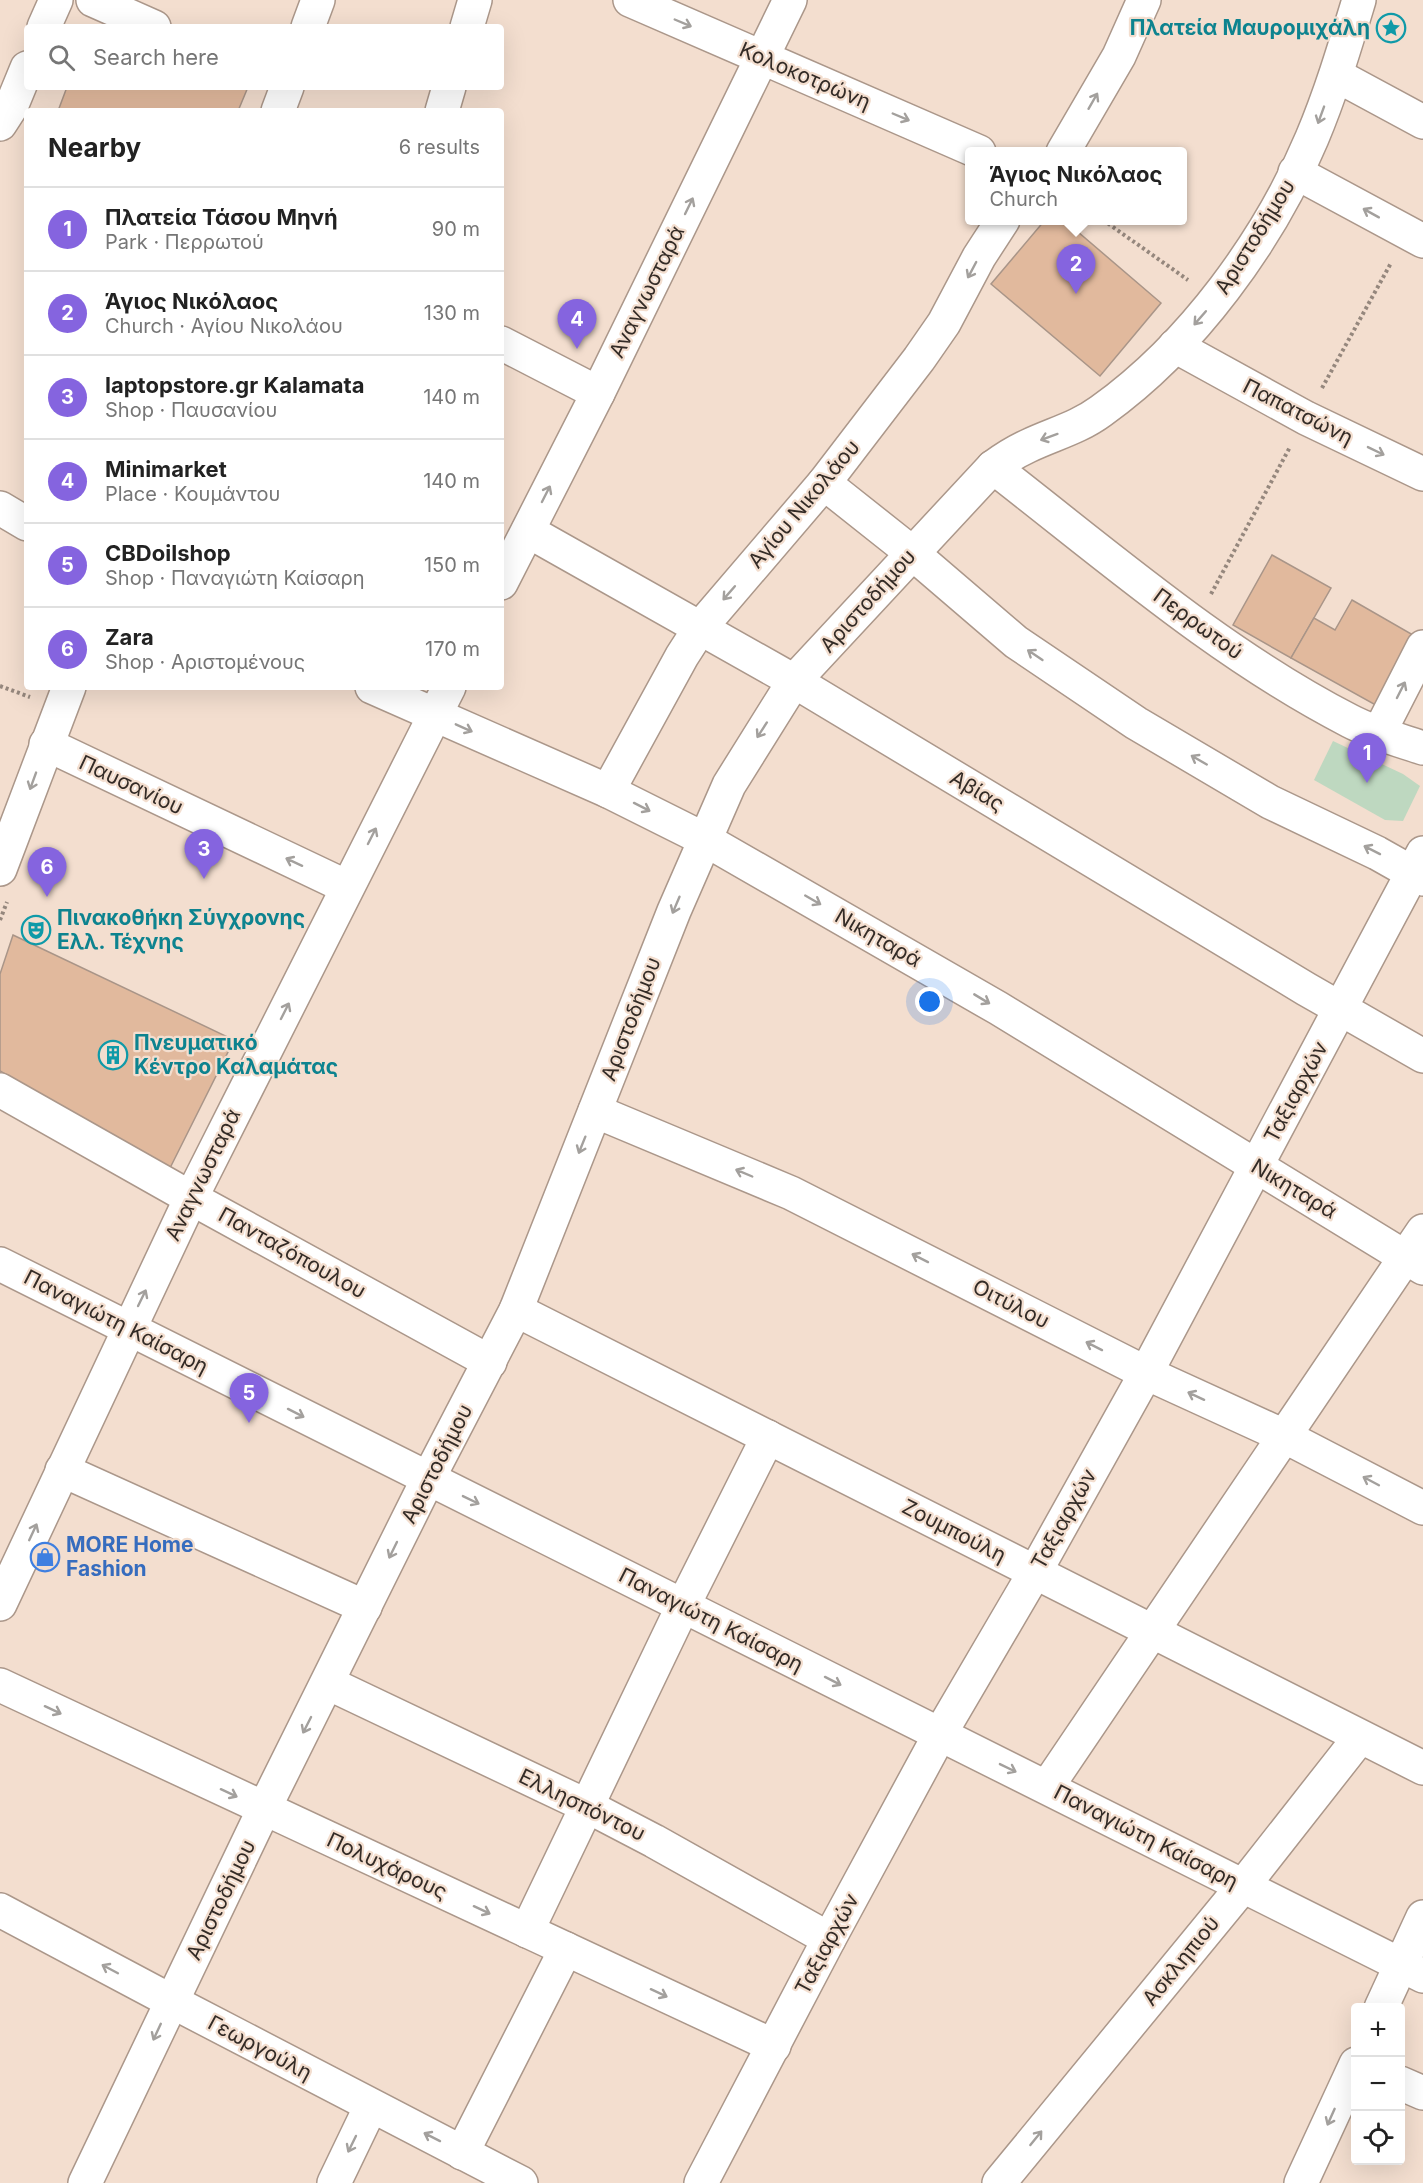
<!DOCTYPE html>
<html lang="en">
<head>
<meta charset="utf-8">
<style>
	:root { --surface:#fff; --page:#f2f2f2; --text:#222; --muted:#767676; --line:#e0e0e0; --accent:#8564df }
	body { margin:0; font-family:Inter,sans-serif; background:var(--page); color:var(--text) }
	.controls { position:absolute; right:18px; bottom:18px; display:grid; overflow:hidden; border-radius:6px; box-shadow:0 6px 24px #0002 }
	.controls button { width:54px; height:54px; display:grid; place-items:center; padding:0; border:0; border-bottom:2px solid var(--line); background:var(--surface); color:var(--text); font:30px sans-serif }
	.you { position:absolute; left:930px; top:1002px; width:21px; height:21px; margin:-15px; border:4px solid #fff; border-radius:50%; background:#1a73e8; box-shadow:0 0 0 9px #1a73e833 }
	.badge { display:grid; place-items:center; width:39px; height:39px; border-radius:50%; background:var(--accent); color:#fff; font-size:20px; font-weight:700 }
	.pin { position:absolute; translate:-50% -50px; filter:drop-shadow(0 2px 3px #0008) }
	.pin::after { content:''; position:absolute; top:32px; width:21px; height:18px; background:inherit; clip-path:polygon(0 0,100% 0,50% 100%) }
	.popup { position:absolute; left:965px; top:147px; width:222px; height:78px; box-sizing:border-box; display:grid; place-content:center; border-radius:6px; background:var(--surface); filter:drop-shadow(0 2px 4px #0005); font-size:20px; white-space:nowrap; color:var(--muted) }
	.popup b { font-size:22px; color:var(--text) }
	.popup::after { content:''; position:absolute; left:50%; top:100%; margin-left:-12px; border:12px solid transparent; border-top-color:var(--surface) }
	.list { margin:0; padding:0; list-style:none }
	h2 { display:flex; justify-content:space-between; align-items:center; height:78px; margin:0; padding:0 24px; font-size:26px }
	h2 small { font-size:20px; font-weight:400; color:var(--muted) }
	.list li { display:grid; grid-template-columns:39px 1fr auto; gap:18px; align-items:center; box-sizing:border-box; height:84px; padding:0 24px; border-top:2px solid var(--line) }
	.list b { display:block; font-size:22px; white-space:nowrap }
	.list p { margin:0; font-size:20px; white-space:nowrap; color:var(--muted) }
	.list em { font-size:20px; font-style:normal; color:var(--muted) }
	.icon { flex:none; width:33px; height:33px; fill:none; stroke:currentColor; stroke-width:2; stroke-linecap:round; stroke-linejoin:round }
	.map { position:relative; flex:none; width:1423px; height:2183px; overflow:hidden }
	.search { position:absolute; background:var(--surface); box-shadow:0 6px 24px #0002; left:24px; top:24px; width:480px; height:66px; display:flex; align-items:center; gap:15px; box-sizing:border-box; padding:0 21px; border-radius:6px; color:var(--muted); font-size:22px }
	.panel { position:absolute; background:var(--surface); box-shadow:0 6px 24px #0002; left:24px; top:108px; width:480px; height:582px; border-radius:6px }
	.map>svg:first-child { display:block }
</style>
</head>
<body>
<div class="map">
<svg width="1423" height="2183" viewBox="0 0 1423 2183">
	<rect width="100%" height="100%" fill="#f3decf"/>
	<polygon fill="#bed8c0" points="1333,741 1403,774 1420,786 1403,821 1385,820 1314,780"/>
	<g fill="#e1b99d" stroke="#a99588" stroke-width="1.5">
		<polygon points="67,87 248,87 238,111 58,111"/>
		<polygon points="1045,220 1064,220 1161,303 1100,376 991,284"/>
		<polygon points="1272,555 1331,588 1291,658 1233,625"/>
		<polygon points="1352,600 1420,639 1381,708 1291,658 1314,618 1335,630"/>
		<polygon points="13,935 234,1040 170,1168 0,1071 0,974"/>
	</g>
	<g fill="none" stroke-linecap="round" stroke-linejoin="round">
		<g stroke="#ab978a" stroke-width="36">
			<g id="street">
				<polyline points="93,0 154,27"/>
				<polyline points="630,0 979,152"/>
				<polyline points="308,27 318,0"/>
				<polyline points="467,27 475,0"/>
				<polyline points="1336,75 1423,122"/>
				<polyline points="278,111 287,87"/>
				<polyline points="442,111 449,87"/>
				<polyline points="1063,152 1119,56 1144,0"/>
				<polyline points="1295,172 1423,241"/>
				<polyline points="501,343 598,393"/>
				<polyline points="1175,346 1306,418 1423,474"/>
				<path d="M993,467c115,89 227,187 357,254 23,12 49,19 73,27"/>
				<polyline points="824,483 911,552 1016,642 1136,723 1270,802 1377,853 1423,879"/>
				<polyline points="528,531 794,681 1306,989 1423,1056"/>
				<polyline points="372,687 608,791 704,839 998,1008 1423,1268"/>
				<polyline points="1379,733 1423,647"/>
				<polyline points="46,744 347,887"/>
				<polyline points="608,791 682,656 700,628 824,483 919,359 944,323 979,257 1003,220"/>
				<polyline points="0,1090 191,1198 490,1362"/>
				<polyline points="595,1111 791,1193 1146,1373 1284,1436 1423,1508"/>
				<polyline points="0,1264 1423,1976"/>
				<polyline points="516,1310 1423,1768"/>
				<polyline points="62,1470 365,1607"/>
				<polyline points="328,1683 587,1806 654,1841 829,1939"/>
				<polyline points="0,1685 774,2046"/>
				<polyline points="1047,1787 1423,1231"/>
				<polyline points="0,1910 171,2001 521,2183"/>
				<polyline points="527,1931 683,1606 768,1437"/>
				<polyline points="1400,2083 1423,2093"/>
				<polyline points="462,2153 566,1949"/>
				<polyline points="334,2183 371,2106"/>
				<polyline points="701,2183 829,1939 940,1734 1035,1572 1146,1373 1423,853"/>
				<polyline points="999,2183 1243,1886 1360,1737"/>
			</g>
		</g>
		<g stroke="#ab978a" stroke-width="36">
			<g id="secondary">
				<polyline points="44,27 56,0"/>
				<polyline points="0,124 11,107 27,68"/>
				<polyline points="0,508 27,524"/>
				<polyline points="501,583 598,393 790,0"/>
				<polyline points="0,869 69,687"/>
				<polyline points="0,1604 191,1198 449,687"/>
				<polyline points="1381,2008 1423,1917"/>
				<path d="M85,2183l179,-374 164,-330 88,-169 158,-399 55,-126 65,-104 199,-214c11,-8 22,-15 35,-21 25,-12 50,-18 73,-35 91,-65 168,-171 211,-273 19,-45 33,-92 47,-138"/>
				<polyline points="1301,2183 1356,2064"/>
			</g>
		</g>
		<g stroke="#95877d" stroke-width="4" stroke-dasharray="3 3" stroke-linecap="butt">
			<polyline points="1103,220 1188,280"/>
			<polyline points="1322,388 1391,263"/>
			<polyline points="1211,594 1290,447"/>
			<polyline points="0,686 30,697"/>
			<polyline points="0,920 7,902"/>
		</g>
		<use href="#street" stroke="#fff" stroke-width="33"/>
		<use href="#secondary" stroke="#fff" stroke-width="33"/>
	</g>
	<defs><path id="oneway-shaft" d="M-6 0H5M1.5-3L5.5 0L1.5 3" fill="none" stroke-width="1.6" stroke-linecap="round" stroke-linejoin="round" transform="scale(1.5)"/></defs>
	<g stroke="#a3a09d">
		<use href="#oneway-shaft" transform="translate(683 23) rotate(23)"/>
		<use href="#oneway-shaft" transform="translate(1093 101) rotate(-60)"/>
		<use href="#oneway-shaft" transform="translate(1321 115) rotate(110)"/>
		<use href="#oneway-shaft" transform="translate(901 117) rotate(23)"/>
		<use href="#oneway-shaft" transform="translate(689 206) rotate(-64)"/>
		<use href="#oneway-shaft" transform="translate(1371 213) rotate(-151)"/>
		<use href="#oneway-shaft" transform="translate(972 270) rotate(118)"/>
		<use href="#oneway-shaft" transform="translate(1200 318) rotate(131)"/>
		<use href="#oneway-shaft" transform="translate(1049 437) rotate(160)"/>
		<use href="#oneway-shaft" transform="translate(1376 451) rotate(26)"/>
		<use href="#oneway-shaft" transform="translate(546 494) rotate(-63)"/>
		<use href="#oneway-shaft" transform="translate(729 593) rotate(131)"/>
		<use href="#oneway-shaft" transform="translate(1035 655) rotate(-146)"/>
		<use href="#oneway-shaft" transform="translate(1401 690) rotate(-63)"/>
		<use href="#oneway-shaft" transform="translate(464 728) rotate(24)"/>
		<use href="#oneway-shaft" transform="translate(762 730) rotate(123)"/>
		<use href="#oneway-shaft" transform="translate(1199 760) rotate(-150)"/>
		<use href="#oneway-shaft" transform="translate(33 781) rotate(110)"/>
		<use href="#oneway-shaft" transform="translate(642 807) rotate(27)"/>
		<use href="#oneway-shaft" transform="translate(372 836) rotate(-63)"/>
		<use href="#oneway-shaft" transform="translate(1372 850) rotate(-153)"/>
		<use href="#oneway-shaft" transform="translate(294 862) rotate(-155)"/>
		<use href="#oneway-shaft" transform="translate(813 900) rotate(30)"/>
		<use href="#oneway-shaft" transform="translate(676 905) rotate(113)"/>
		<use href="#oneway-shaft" transform="translate(982 999) rotate(31)"/>
		<use href="#oneway-shaft" transform="translate(285 1011) rotate(-63)"/>
		<use href="#oneway-shaft" transform="translate(582 1145) rotate(112)"/>
		<use href="#oneway-shaft" transform="translate(744 1173) rotate(-157)"/>
		<use href="#oneway-shaft" transform="translate(920 1258) rotate(-153)"/>
		<use href="#oneway-shaft" transform="translate(142 1298) rotate(-64)"/>
		<use href="#oneway-shaft" transform="translate(1094 1346) rotate(-153)"/>
		<use href="#oneway-shaft" transform="translate(1196 1396) rotate(-155)"/>
		<use href="#oneway-shaft" transform="translate(296 1413) rotate(27)"/>
		<use href="#oneway-shaft" transform="translate(1371 1481) rotate(-152)"/>
		<use href="#oneway-shaft" transform="translate(471 1500) rotate(26)"/>
		<use href="#oneway-shaft" transform="translate(33 1532) rotate(-65)"/>
		<use href="#oneway-shaft" transform="translate(393 1550) rotate(116)"/>
		<use href="#oneway-shaft" transform="translate(833 1681) rotate(27)"/>
		<use href="#oneway-shaft" transform="translate(53 1710) rotate(25)"/>
		<use href="#oneway-shaft" transform="translate(307 1725) rotate(117)"/>
		<use href="#oneway-shaft" transform="translate(1008 1768) rotate(26)"/>
		<use href="#oneway-shaft" transform="translate(229 1793) rotate(25)"/>
		<use href="#oneway-shaft" transform="translate(482 1910) rotate(25)"/>
		<use href="#oneway-shaft" transform="translate(110 1969) rotate(-152)"/>
		<use href="#oneway-shaft" transform="translate(659 1993) rotate(25)"/>
		<use href="#oneway-shaft" transform="translate(157 2032) rotate(115)"/>
		<use href="#oneway-shaft" transform="translate(1331 2117) rotate(114)"/>
		<use href="#oneway-shaft" transform="translate(432 2137) rotate(-153)"/>
		<use href="#oneway-shaft" transform="translate(1036 2138) rotate(-51)"/>
		<use href="#oneway-shaft" transform="translate(352 2144) rotate(116)"/>
	</g>
	<defs>
		<g id="sight-ring" transform="scale(1.5)"><circle r="9.5" fill="#f3decf" stroke="#0f9aa8" stroke-width="1.5"/><path d="M0-6L1.8-2.2L6-1.7L2.9 1.2L3.7 5.4L0 3.3L-3.7 5.4L-2.9 1.2L-6-1.7L-1.8-2.2Z" fill="#0f9aa8"/></g>
		<g id="theatre-ring" transform="scale(1.5)"><circle r="9.5" fill="#f3decf" stroke="#0f9aa8" stroke-width="1.5"/><path d="M-5-5.5Q0-4 5-5.5V0Q5 5 0 6Q-5 5-5 0ZM-3.3-2.5H-1v1.5H-3.3ZM1-2.5H3.3v1.5H1ZM-2.8 1Q0 5.5 2.8 1Z" fill="#0f9aa8"/></g>
		<g id="building-ring" transform="scale(1.5)"><circle r="9.5" fill="#f3decf" stroke="#0f9aa8" stroke-width="1.5"/><path d="M-4-6H4V6H1V3H-1V6H-4ZM-2.5-4.3h1.7v1.8h-1.7ZM.8-4.3h1.7v1.8H.8ZM-2.5-1h1.7V.8h-1.7ZM.8-1h1.7V.8H.8Z" fill="#0f9aa8"/></g>
		<g id="shop-ring" transform="scale(1.5)"><circle r="9.5" fill="#f3decf" stroke="#3f7fe0" stroke-width="1.5"/><path d="M-5-2.5h2.3a2.7 3.5 0 0 1 5.4 0H5L5.5 6h-11ZM-1.5-2.5h3a1.5 2.3 0 0 0-3 0Z" fill="#3f7fe0"/></g>
	</defs>
	<g fill-rule="evenodd">
		<use href="#sight-ring" x="1391" y="28"/>
		<use href="#theatre-ring" x="36" y="930"/>
		<use href="#building-ring" x="113" y="1055"/>
		<use href="#shop-ring" x="45" y="1557"/>
	</g>
	<g text-anchor="middle" stroke-width="4.5" stroke-linejoin="round" paint-order="stroke">
		<g font-size="21" font-weight="bold" fill="#0d838f" stroke="#f3decf" text-anchor="start">
			<text x="1370" y="35" text-anchor="end">Πλατεία Μαυρομιχάλη</text>
			<text x="57" y="925">Πινακοθήκη Σύγχρονης<tspan x="57" dy="24">Ελλ. Τέχνης</tspan></text>
			<text x="134" y="1050">Πνευματικό<tspan x="134" dy="24">Κέντρο Καλαμάτας</tspan></text>
		</g>
		<g font-size="21" fill="#332b26" stroke="#f3decf">
			<text transform="translate(805 76) rotate(23)" y="7">Κολοκοτρώνη</text>
			<text transform="translate(1255 237) rotate(-58)" y="7">Αριστοδήμου</text>
			<text transform="translate(647 292) rotate(-64)" y="7">Αναγνωσταρά</text>
			<text transform="translate(1298 412) rotate(27)" y="7">Παπατσώνη</text>
			<text transform="translate(804 504) rotate(-50)" y="7">Αγίου Νικολάου</text>
			<text transform="translate(868 601) rotate(-48)" y="7">Αριστοδήμου</text>
			<text transform="translate(1198 624) rotate(36)" y="7">Περρωτού</text>
			<text transform="translate(131 785) rotate(25)" y="7">Παυσανίου</text>
			<text transform="translate(977 791) rotate(31)" y="7">Αβίας</text>
			<text transform="translate(878 938) rotate(30)" y="7">Νικηταρά</text>
			<text transform="translate(631 1019) rotate(-69)" y="7">Αριστοδήμου</text>
			<text transform="translate(1296 1092) rotate(-62)" y="7">Ταξιαρχών</text>
			<text transform="translate(203 1175) rotate(-64)" y="7">Αναγνωσταρά</text>
			<text transform="translate(1294 1189) rotate(31)" y="7">Νικηταρά</text>
			<text transform="translate(292 1253) rotate(29)" y="7">Πανταζόπουλου</text>
			<text transform="translate(1011 1304) rotate(27)" y="7">Οιτύλου</text>
			<text transform="translate(116 1322) rotate(27)" y="7">Παναγιώτη Καίσαρη</text>
			<text transform="translate(437 1464) rotate(-63)" y="7">Αριστοδήμου</text>
			<text transform="translate(1064 1519) rotate(-61)" y="7">Ταξιαρχών</text>
			<text transform="translate(954 1531) rotate(27)" y="7">Ζουμπούλη</text>
			<text transform="translate(711 1620) rotate(27)" y="7">Παναγιώτη Καίσαρη</text>
			<text transform="translate(582 1805) rotate(26)" y="7">Ελλησπόντου</text>
			<text transform="translate(1146 1837) rotate(27)" y="7">Παναγιώτη Καίσαρη</text>
			<text transform="translate(387 1866) rotate(25)" y="7">Πολυχάρους</text>
			<text transform="translate(221 1900) rotate(-64)" y="7">Αριστοδήμου</text>
			<text transform="translate(827 1944) rotate(-62)" y="7">Ταξιαρχών</text>
			<text transform="translate(1181 1961) rotate(-51)" y="7">Ασκληπιού</text>
			<text transform="translate(260 2048) rotate(28)" y="7">Γεωργούλη</text>
		</g>
		<g font-size="21" font-weight="bold" fill="#366cbe" stroke="#f3decf" text-anchor="start">
			<text x="66" y="1552">MORE Home<tspan x="66" dy="24">Fashion</tspan></text>
		</g>
	</g>
</svg>
<div class="controls">
<button>+</button>
<button>−</button>
<button><svg class="icon" aria-label="locate" viewBox="0 0 24 24"><circle cx="12" cy="12" r="6"/><path d="M12 2v4M12 18v4M2 12h4M18 12h4"/></svg></button>
</div>
<div class="you"></div>
<div class="pin badge" style="left:1367px;top:783px">1</div>
<div class="pin badge" style="left:1076px;top:294px">2</div>
<div class="popup"><b>Άγιος Νικόλαος</b>Church</div>
<div class="pin badge" style="left:204px;top:879px">3</div>
<div class="pin badge" style="left:577px;top:349px">4</div>
<div class="pin badge" style="left:249px;top:1423px">5</div>
<div class="pin badge" style="left:47px;top:897px">6</div>
<div class="search"><svg class="icon" aria-label="search" viewBox="0 0 24 24"><circle cx="10" cy="10" r="6"/><path d="M15 15l6 6"/></svg>Search here</div>
<section class="panel">
<h2>Nearby<small>6 results</small></h2>
<ul class="list">
<li><span class="badge">1</span><div><b>Πλατεία Τάσου Μηνή</b><p>Park · Περρωτού</p></div><em>90 m</em></li>
<li><span class="badge">2</span><div><b>Άγιος Νικόλαος</b><p>Church · Αγίου Νικολάου</p></div><em>130 m</em></li>
<li><span class="badge">3</span><div><b>laptopstore.gr Kalamata</b><p>Shop · Παυσανίου</p></div><em>140 m</em></li>
<li><span class="badge">4</span><div><b>Minimarket</b><p>Place · Κουμάντου</p></div><em>140 m</em></li>
<li><span class="badge">5</span><div><b>CBDoilshop</b><p>Shop · Παναγιώτη Καίσαρη</p></div><em>150 m</em></li>
<li><span class="badge">6</span><div><b>Zara</b><p>Shop · Αριστομένους</p></div><em>170 m</em></li>
</ul>
</section>
</div>
</body>
</html>
